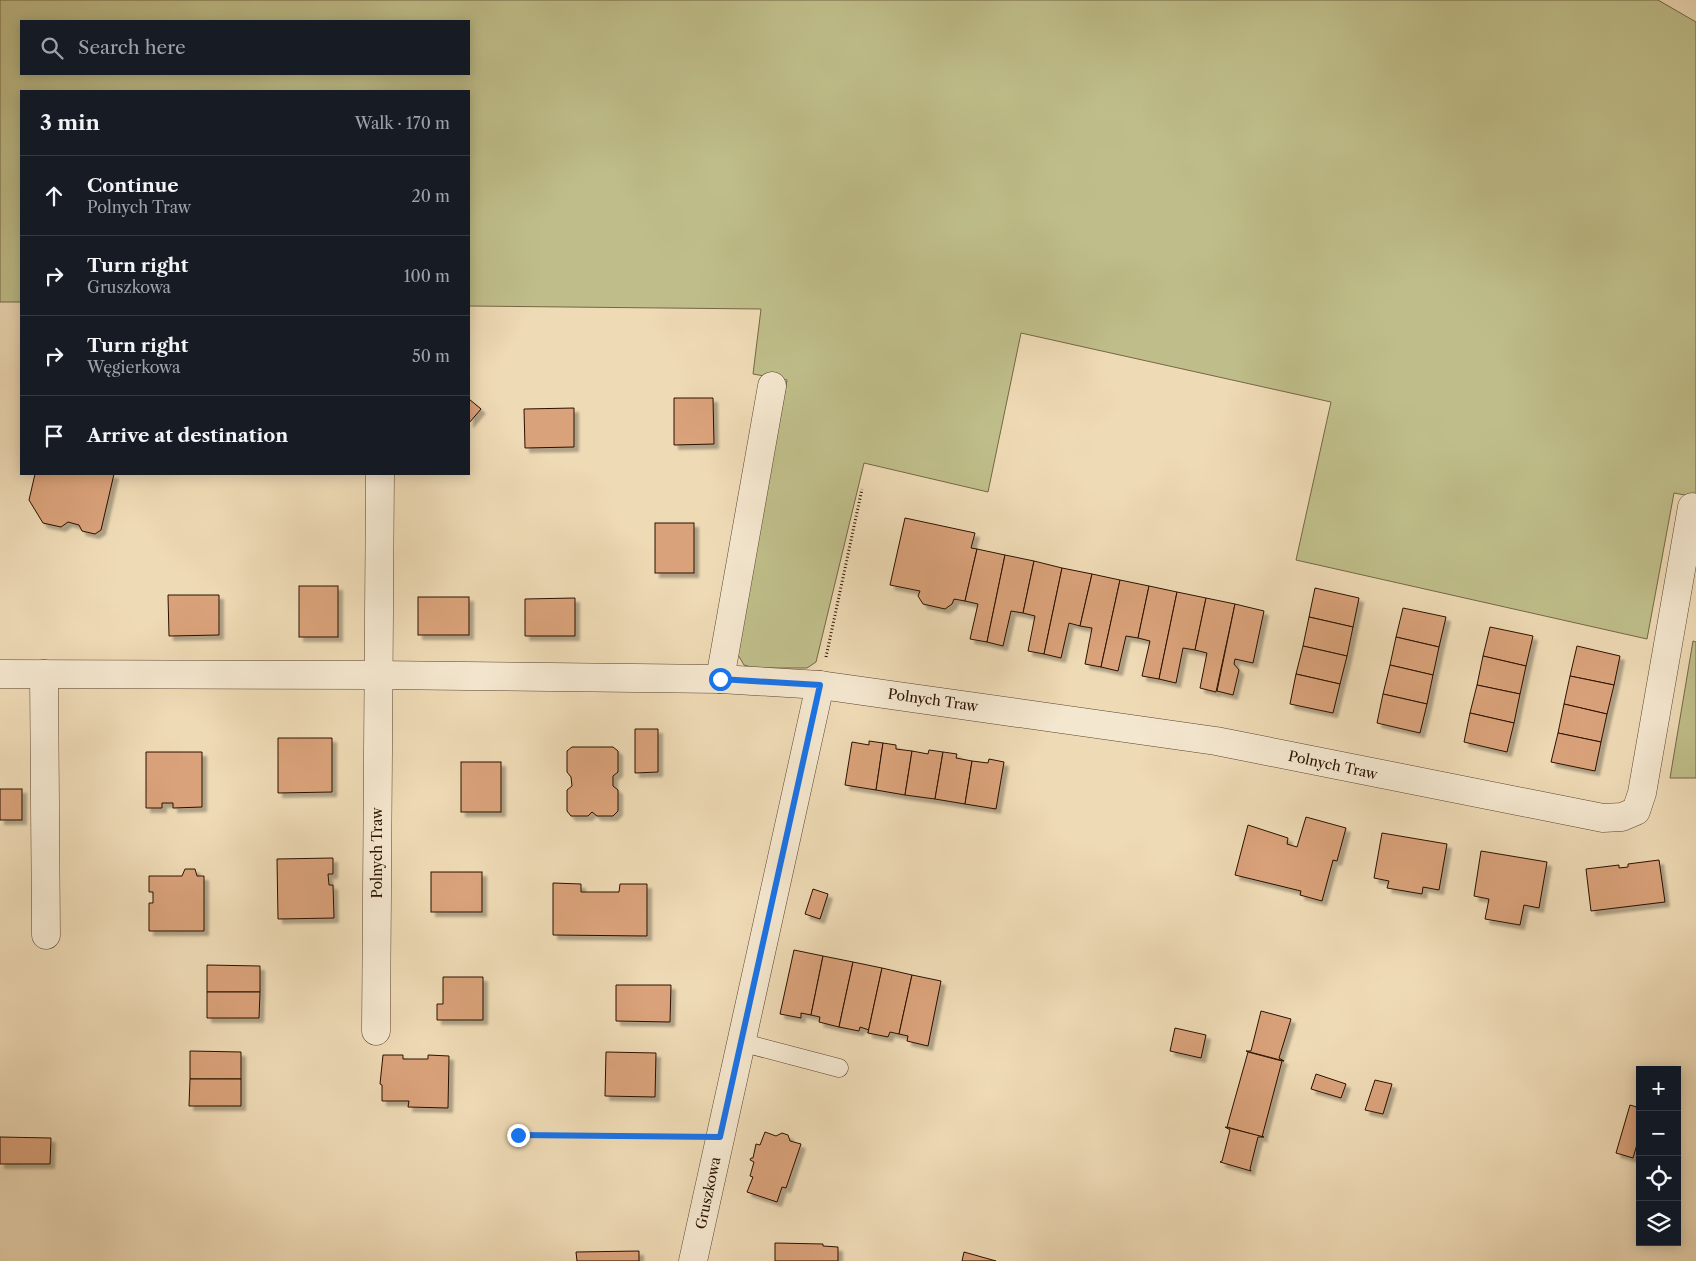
<!DOCTYPE html>
<html lang="en">
<head>
<meta charset="utf-8">
<style>
	:root { --surface:#171b24; --page:#242831; --text:#f1f3f6; --muted:#9ea1a6; --line:#363941 }
	body { margin:0; font-family:"Libre Caslon Text",serif; background:var(--page); color:var(--text) }
	.controls { position:absolute; right:15px; bottom:15px; display:grid; overflow:hidden; border-radius:0px; box-shadow:0 2px 12px #0003 }
	.controls button { width:45px; height:45px; display:grid; place-items:center; padding:0; border:0; border-bottom:1px solid var(--line); background:var(--surface); color:var(--text); font:25px sans-serif }
	.stop { position:absolute; width:15px; height:15px; margin:-11px; border:4px solid #1a73e8; border-radius:50%; background:#fff }
	.stop.end { background:#1a73e8; border-color:#fff; box-shadow:0 1px 5px #0008 }
	.list { margin:0; padding:0; list-style:none }
	h2 { display:flex; justify-content:space-between; align-items:center; height:65px; margin:0; padding:0 20px; font-size:21px }
	h2 small { font-size:16px; font-weight:400; color:var(--muted) }
	.list li { display:grid; grid-template-columns:32px 1fr auto; gap:15px; align-items:center; box-sizing:border-box; height:80px; padding:0 20px; border-top:1px solid var(--line) }
	.list b { display:block; font-size:19px; white-space:nowrap }
	.list p { margin:0; font-size:16px; white-space:nowrap; color:var(--muted) }
	.list em { font-size:16px; font-style:normal; color:var(--muted) }
	.icon { flex:none; width:28px; height:28px; fill:none; stroke:currentColor; stroke-width:2; stroke-linecap:round; stroke-linejoin:round }
	.map { position:relative; flex:none; width:1696px; height:1261px; overflow:hidden }
	.search { position:absolute; background:var(--surface); box-shadow:0 2px 12px #0003; left:20px; top:20px; width:450px; height:55px; display:flex; align-items:center; gap:12px; box-sizing:border-box; padding:0 18px; border-radius:0px; color:var(--muted); font-size:19px }
	.panel { position:absolute; background:var(--surface); box-shadow:0 2px 12px #0003; left:20px; top:90px; width:450px; height:385px; border-radius:0px }
	.map>svg:first-child { display:block }
</style>
</head>
<body>
<div class="map">
<svg width="1696" height="1261" viewBox="0 0 1696 1261">
	<defs>
		<filter id="shadow"><feDropShadow dx="4.5" dy="4.5" stdDeviation="1" flood-color="#0004"/></filter>
	</defs>
	<rect width="100%" height="100%" fill="#eedab5"/>
	<filter id="stains"><feTurbulence type="fractalNoise" baseFrequency=".004" numOctaves="4"/><feColorMatrix values="0 0 0 0 .2 0 0 0 0 .09 0 0 0 0 .02 0 0 0 .5 -.17"/></filter>
	<radialGradient id="worn" r=".72"><stop offset=".6" stop-color="#630" stop-opacity="0"/><stop offset="1" stop-color="#630" stop-opacity=".3"/></radialGradient>
	<g fill="#bfbe8a" stroke="#746745" fill-rule="evenodd">
		<path d="M0,0h1658l38,22v475l-22,-4 -27,146 -351,-79 35,-158 -310,-69 -33,159 -124,-29 -48,199 -9,6h-52l-11,-3 -7,-12 50,-273 -34,-6 8,-65 -292,-3v-215h-448v211h-21zM21,21h448v53h-448z"/>
		<polygon points="1693,641 1696,642 1696,778 1670,778"/>
	</g>
	<g fill="#daa27a" stroke="#291000" filter="url(#shadow)">
		<polygon points="674,398 713,398 714,444 674,445"/>
		<polygon points="469,399 481,409 469,423"/>
		<polygon points="574,408 574,447 525,448 524,409"/>
		<polygon points="35,474 114,474 101,530 95,534 82,531 79,525 68,522 61,527 43,523 29,500"/>
		<polygon points="905,518 975,533 971,548 977,549 965,601 954,599 952,604 945,609 923,604 918,596 920,591 890,585"/>
		<rect x="655" y="523" width="39" height="50"/>
		<polygon points="977,549 1005,555 987,642 970,639 978,604 965,601"/>
		<polygon points="1005,555 1034,561 1023,613 1011,611 1003,646 987,642"/>
		<polygon points="1034,561 1062,568 1044,654 1028,651 1035,616 1023,613"/>
		<polygon points="1062,568 1092,574 1080,626 1069,623 1061,658 1044,654"/>
		<polygon points="1092,574 1120,580 1101,667 1085,664 1092,628 1080,626"/>
		<polygon points="1120,580 1149,586 1138,638 1126,636 1118,671 1101,667"/>
		<rect x="299" y="586" width="39" height="51"/>
		<polygon points="1149,586 1177,592 1159,679 1142,676 1150,641 1138,638"/>
		<polygon points="1315,588 1359,598 1353,627 1309,617"/>
		<polygon points="1177,592 1206,598 1195,650 1183,648 1176,683 1159,679"/>
		<polygon points="168,595 219,595 219,635 169,636"/>
		<rect x="418" y="597" width="51" height="38"/>
		<polygon points="575,598 575,636 525,636 525,599"/>
		<polygon points="1206,598 1235,604 1216,692 1200,688 1207,653 1195,650"/>
		<polygon points="1235,604 1264,611 1253,663 1235,659 1234,664 1239,670 1233,695 1217,691"/>
		<polygon points="1403,608 1446,617 1439,647 1396,637"/>
		<polygon points="1309,617 1353,627 1347,656 1303,646"/>
		<polygon points="1490,627 1533,636 1526,666 1483,656"/>
		<polygon points="1396,637 1439,647 1433,675 1390,665"/>
		<polygon points="1303,646 1347,656 1340,684 1296,674"/>
		<polygon points="1577,646 1620,656 1614,685 1570,676"/>
		<polygon points="1483,656 1526,666 1520,694 1477,685"/>
		<polygon points="1390,665 1433,675 1427,704 1383,694"/>
		<polygon points="1296,674 1340,684 1333,713 1290,704"/>
		<polygon points="1570,676 1614,685 1607,714 1564,704"/>
		<polygon points="1477,685 1520,694 1514,723 1470,713"/>
		<polygon points="1383,694 1427,704 1420,733 1377,723"/>
		<polygon points="1564,704 1607,714 1601,742 1558,733"/>
		<polygon points="1470,713 1514,723 1507,752 1464,742"/>
		<polygon points="635,729 658,729 658,772 635,773"/>
		<polygon points="1558,733 1601,742 1595,771 1551,762"/>
		<polygon points="278,738 332,738 332,792 278,793"/>
		<polygon points="869,741 883,743 876,790 845,785 852,742 869,745"/>
		<polygon points="883,743 896,745 896,749 912,751 905,795 876,790"/>
		<polygon points="572,747 613,747 618,751 618,772 613,776 613,786 618,790 618,811 613,816 597,816 592,812 588,816 571,816 567,811 567,790 572,786 571,777 567,772 567,751"/>
		<polygon points="929,750 943,752 935,799 905,795 912,751 928,754"/>
		<polygon points="146,752 202,752 202,807 173,808 173,803 162,803 162,808 146,808"/>
		<polygon points="943,752 957,754 956,758 972,761 965,804 935,799"/>
		<polygon points="989,759 1004,762 996,809 965,804 972,761 988,763"/>
		<rect x="461" y="762" width="40" height="50"/>
		<rect x="0" y="789" width="22" height="31"/>
		<polygon points="1306,817 1346,828 1337,861 1333,860 1322,901 1300,895 1301,891 1235,875 1248,825 1288,838 1287,844 1297,847"/>
		<polygon points="1382,833 1447,844 1439,890 1423,887 1422,894 1387,888 1389,881 1374,878"/>
		<polygon points="1481,851 1547,862 1539,908 1524,905 1520,925 1485,919 1489,899 1474,896"/>
		<polygon points="333,858 333,874 328,874 329,885 333,885 334,918 278,919 277,859"/>
		<polygon points="1659,860 1665,902 1591,911 1586,869 1619,865 1619,868 1628,867 1628,864"/>
		<polygon points="185,869 195,869 197,876 204,876 204,931 149,931 149,903 153,903 153,892 149,892 149,876 182,876"/>
		<rect x="431" y="872" width="51" height="40"/>
		<polygon points="553,883 581,884 581,892 619,892 620,884 647,884 647,936 553,935"/>
		<polygon points="813,889 828,894 820,919 805,914"/>
		<polygon points="794,950 823,956 811,1015 801,1013 801,1018 780,1014"/>
		<polygon points="823,956 853,962 839,1027 819,1022 820,1017 811,1015"/>
		<polygon points="853,962 882,968 868,1033 869,1030 860,1027 859,1031 839,1027"/>
		<polygon points="207,965 260,966 260,992 207,992"/>
		<polygon points="882,968 912,975 899,1034 890,1032 888,1037 868,1033"/>
		<polygon points="912,975 941,981 928,1046 907,1041 908,1036 899,1034"/>
		<polygon points="443,977 483,977 483,1020 437,1020 437,1004 443,1004"/>
		<polygon points="616,985 671,985 670,1022 616,1021"/>
		<polygon points="207,992 260,992 259,1018 207,1018"/>
		<polygon points="1261,1011 1291,1019 1279,1058 1284,1061 1246,1051 1251,1051"/>
		<polygon points="1175,1028 1206,1035 1201,1058 1170,1051"/>
		<polygon points="190,1051 241,1052 241,1079 190,1079"/>
		<polygon points="606,1052 656,1053 655,1097 605,1096"/>
		<polygon points="1248,1052 1282,1061 1262,1137 1227,1127"/>
		<polygon points="383,1055 403,1055 403,1059 428,1059 428,1055 449,1056 448,1108 408,1107 409,1101 382,1101 382,1085 380,1084"/>
		<polygon points="1316,1074 1346,1084 1341,1098 1311,1089"/>
		<polygon points="190,1079 241,1079 241,1106 189,1106"/>
		<polygon points="1375,1080 1392,1084 1383,1114 1365,1110"/>
		<polygon points="1630,1105 1640,1108 1640,1134 1633,1158 1616,1153"/>
		<polygon points="1225,1127 1264,1137 1258,1137 1250,1169 1251,1171 1220,1162 1222,1161 1230,1130"/>
		<polygon points="765,1132 776,1136 782,1133 788,1135 790,1141 801,1144 786,1188 782,1187 777,1202 747,1192 753,1177 750,1176 754,1162 750,1160 751,1158 753,1158 756,1144 760,1145"/>
		<polygon points="0,1137 51,1138 50,1164 0,1164"/>
		<polygon points="775,1243 823,1244 823,1246 838,1247 838,1261 775,1261"/>
		<polygon points="639,1251 639,1261 577,1261 576,1252"/>
		<polygon points="964,1252 996,1261 962,1261"/>
	</g>
	<g fill="none" stroke-linecap="round" stroke-linejoin="round">
		<g stroke="#5a422d" stroke-width="19">
			<polyline id="lane" points="740,1042 839,1068"/>
		</g>
		<g stroke="#5a422d" stroke-width="29">
			<g id="street">
				<polyline points="0,674 377,675 720,679 820,685 1216,741 1603,818 1622,817 1636,811 1642,793 1692,507"/>
				<polyline points="44,674 46,935"/>
				<polyline points="720,679 772,386"/>
				<polyline points="376,1031 380,474"/>
				<polyline points="693,1261 820,685"/>
			</g>
		</g>
		<g stroke="#291000" stroke-width="3" stroke-dasharray="1 2.5" stroke-linecap="butt">
			<polyline points="826,657 862,489"/>
			<polyline points="518,1135 691,1137"/>
		</g>
		<use href="#lane" stroke="#f4e7cf" stroke-width="18"/>
		<use href="#street" stroke="#f4e7cf" stroke-width="28"/>
	</g>
	<g fill="none" stroke-linecap="round" stroke-linejoin="round">
		<polyline stroke="#1a73e8" stroke-width="6" points="518,1135 720,1137 820,685 720,679"/>
	</g>
	<g text-anchor="middle" stroke-width="4" stroke-linejoin="round" paint-order="stroke">
		<g font-size="14" fill="#291000" stroke="#f4e7cf">
			<text transform="translate(933 700) rotate(8)" y="5">Polnych Traw</text>
			<text transform="translate(1333 765) rotate(12)" y="5">Polnych Traw</text>
			<text transform="translate(377 853) rotate(-90)" y="5">Polnych Traw</text>
			<text transform="translate(708 1193) rotate(-78)" y="5">Gruszkowa</text>
		</g>
	</g>
	<rect width="100%" height="100%" filter="url(#stains)"/>
	<rect width="100%" height="100%" fill="url(#worn)"/>
</svg>
<div class="controls">
<button>+</button>
<button>−</button>
<button><svg class="icon" aria-label="locate" viewBox="0 0 24 24"><circle cx="12" cy="12" r="6"/><path d="M12 2v4M12 18v4M2 12h4M18 12h4"/></svg></button>
<button><svg class="icon" aria-label="layers" viewBox="0 0 24 24"><path d="M12 4l9 5-9 5-9-5zM3 14l9 5 9-5"/></svg></button>
</div>
<div class="stop" style="left:720px;top:679px"></div>
<div class="stop end" style="left:518px;top:1135px"></div>
<div class="search"><svg class="icon" aria-label="search" viewBox="0 0 24 24"><circle cx="10" cy="10" r="6"/><path d="M15 15l6 6"/></svg>Search here</div>
<section class="panel">
<h2>3 min<small>Walk · 170 m</small></h2>
<ul class="list">
<li><svg class="icon" aria-label="ahead" viewBox="0 0 24 24"><path d="M12 20V5M6 11l6-6 6 6"/></svg><div><b>Continue</b><p>Polnych Traw</p></div><em>20 m</em></li>
<li><svg class="icon" aria-label="right" viewBox="0 0 24 24"><path d="M7 20v-9h11M14 6l5 5-5 5"/></svg><div><b>Turn right</b><p>Gruszkowa</p></div><em>100 m</em></li>
<li><svg class="icon" aria-label="right" viewBox="0 0 24 24"><path d="M7 20v-9h11M14 6l5 5-5 5"/></svg><div><b>Turn right</b><p>Węgierkowa</p></div><em>50 m</em></li>
<li><svg class="icon" aria-label="arrive" viewBox="0 0 24 24"><path d="M6 21V4h12l-3 4 3 4H6"/></svg><div><b>Arrive at destination</b></div></li>
</ul>
</section>
</div>
</body>
</html>
